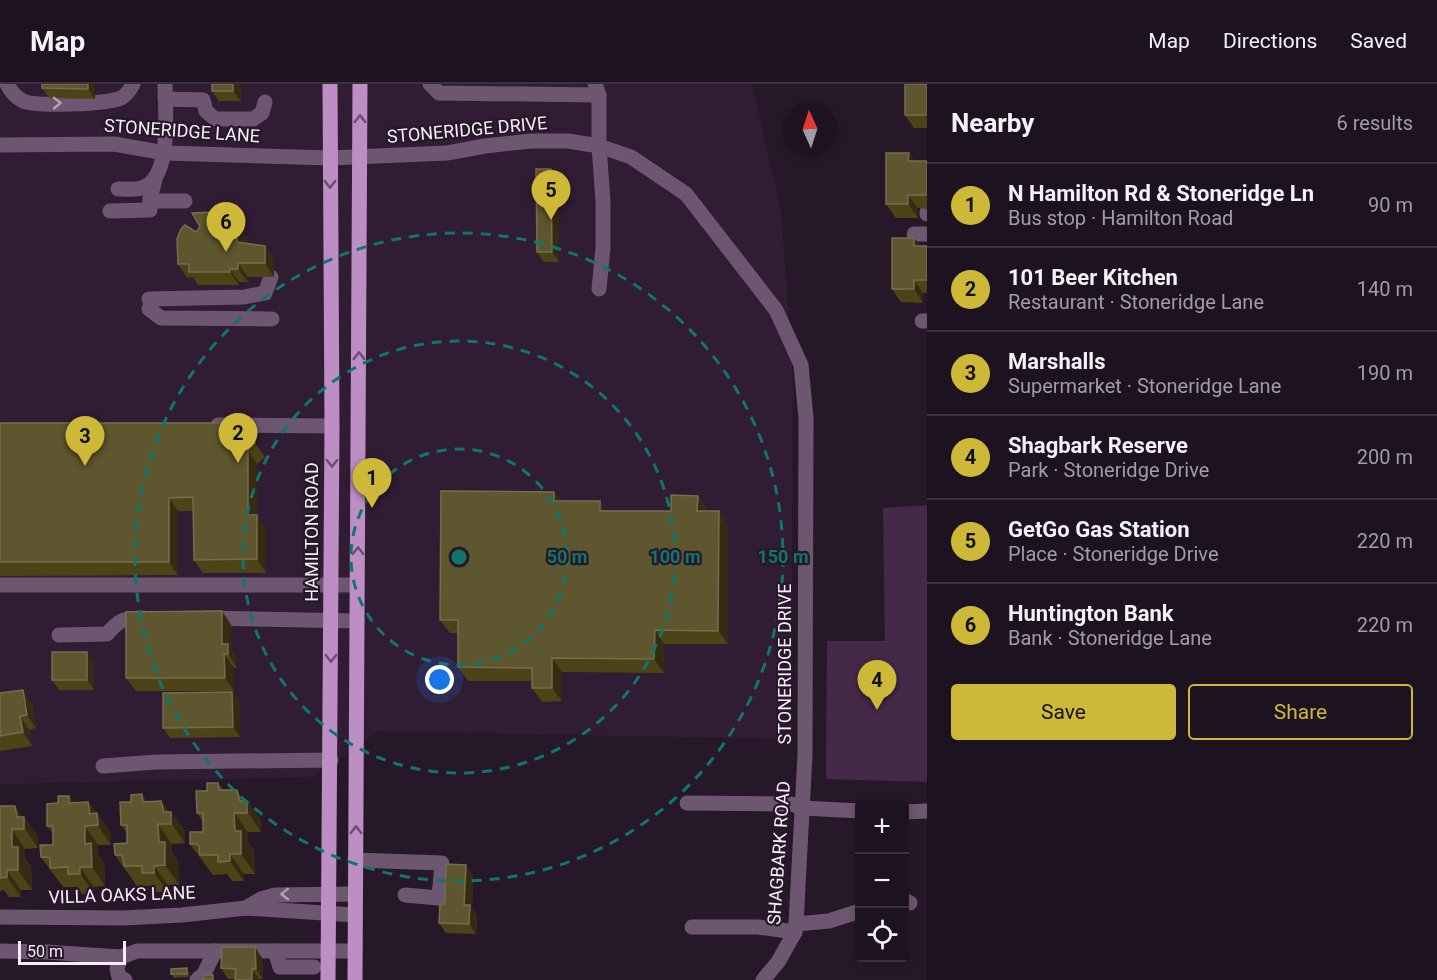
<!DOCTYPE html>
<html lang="en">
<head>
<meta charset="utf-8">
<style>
	:root { --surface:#1d121f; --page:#251b28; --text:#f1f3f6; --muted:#a09ea4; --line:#3b323d; --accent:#ceb837 }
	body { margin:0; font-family:Roboto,sans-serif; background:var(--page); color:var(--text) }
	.controls { position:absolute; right:18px; bottom:18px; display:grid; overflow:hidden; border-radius:6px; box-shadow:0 3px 9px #0003 }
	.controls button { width:54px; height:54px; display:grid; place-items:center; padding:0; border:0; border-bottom:2px solid var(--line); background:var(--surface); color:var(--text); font:30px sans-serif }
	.compass { position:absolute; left:783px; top:18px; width:54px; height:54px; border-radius:50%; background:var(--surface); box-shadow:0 3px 9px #0003; rotate:357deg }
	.scale { position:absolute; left:18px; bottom:15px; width:108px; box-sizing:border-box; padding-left:6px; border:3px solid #f6ecf8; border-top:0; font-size:16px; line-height:21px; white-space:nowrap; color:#f6ecf8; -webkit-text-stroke:4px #271829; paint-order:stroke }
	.you { position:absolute; left:440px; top:596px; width:21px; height:21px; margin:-15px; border:4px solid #fff; border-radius:50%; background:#1a73e8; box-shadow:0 0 0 9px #1a73e833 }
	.badge { display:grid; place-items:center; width:39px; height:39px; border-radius:50%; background:var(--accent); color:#111; font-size:20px; font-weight:700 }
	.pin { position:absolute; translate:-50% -50px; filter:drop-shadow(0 2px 3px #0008) }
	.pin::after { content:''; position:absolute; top:32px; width:21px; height:18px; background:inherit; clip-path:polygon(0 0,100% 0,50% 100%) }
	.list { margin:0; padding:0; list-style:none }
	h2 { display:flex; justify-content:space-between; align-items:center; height:78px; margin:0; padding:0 24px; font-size:26px }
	h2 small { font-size:20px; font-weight:400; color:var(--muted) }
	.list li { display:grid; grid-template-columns:39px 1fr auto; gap:18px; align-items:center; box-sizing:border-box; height:84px; padding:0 24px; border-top:2px solid var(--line) }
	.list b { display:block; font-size:22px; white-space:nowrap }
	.list p { margin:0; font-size:20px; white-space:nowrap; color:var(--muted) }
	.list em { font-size:20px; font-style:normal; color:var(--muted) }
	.actions { display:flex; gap:12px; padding:18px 24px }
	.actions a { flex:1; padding:14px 0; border:2px solid var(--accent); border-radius:6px; text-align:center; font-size:21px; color:var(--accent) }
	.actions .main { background:var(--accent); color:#111 }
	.icon { flex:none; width:33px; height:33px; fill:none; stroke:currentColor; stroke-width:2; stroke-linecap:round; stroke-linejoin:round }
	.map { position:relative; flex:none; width:927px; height:896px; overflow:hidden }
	header { display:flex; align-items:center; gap:36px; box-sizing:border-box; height:84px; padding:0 30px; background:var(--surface); border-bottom:2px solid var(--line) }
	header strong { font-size:28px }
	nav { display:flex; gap:33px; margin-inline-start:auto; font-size:21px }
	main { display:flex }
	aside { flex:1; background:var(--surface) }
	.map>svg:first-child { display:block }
</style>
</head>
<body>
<header>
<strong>Map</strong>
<nav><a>Map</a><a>Directions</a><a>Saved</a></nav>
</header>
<main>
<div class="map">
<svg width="927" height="896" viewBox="0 0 927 896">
	<rect width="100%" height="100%" fill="#271829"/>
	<polygon fill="#301c33" points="0,0 752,0 781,126 793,289 791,655 379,647 312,693 0,700"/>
	<polygon fill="#452949" points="927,421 927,698 826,695 827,557 885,557 883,424"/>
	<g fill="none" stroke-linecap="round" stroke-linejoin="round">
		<g stroke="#6d5670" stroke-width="15">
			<path d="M7,0c4,8 8,13 16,17 13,6 84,3 98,-3 6,-3 9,-8 12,-14"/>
			<polyline points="430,0 439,9 599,11"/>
			<polyline points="595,0 599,11 599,62 603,117 603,164 599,205"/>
			<polyline points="165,15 203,16 206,27 215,35 253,35 262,29 265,18"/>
			<polyline points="0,61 114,60 165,69 330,74 447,69 485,62 531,57 568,57 599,62 631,73 686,110 776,226 801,281 806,334 805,671 796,840 795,848 778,878 763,896"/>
			<path d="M118,105c7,0 16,1 23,-1 32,-8 24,-79 24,-104"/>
			<polyline points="150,117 185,117"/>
			<polyline points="110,127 150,126 150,114 155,96"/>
			<polyline points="927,128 927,130"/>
			<polyline points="914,150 927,150"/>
			<polyline points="149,215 244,213 265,209 271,193"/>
			<polyline points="149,225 161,234 272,235"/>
			<polyline points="922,237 927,237"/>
			<polyline points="218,341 332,342"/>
			<polyline points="0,501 357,501"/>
			<polyline points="207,534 357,537"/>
			<path d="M59,551l48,-1c13,-15 17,-16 37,-16"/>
			<polyline points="103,682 156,678 331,676"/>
			<polyline points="687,719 791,720 803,724 860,727"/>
			<polyline points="904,728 927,727"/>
			<polyline points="355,776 442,779 439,814 405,811"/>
			<polyline points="904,816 910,819"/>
			<polyline points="246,824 261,815 275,811 355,810"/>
			<polyline points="0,833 123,834 182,831 246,824 355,831"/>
			<polyline points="796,840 829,837 860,827"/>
			<polyline points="692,843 758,843 795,848"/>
			<polyline points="0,867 46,868 121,873"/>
			<polyline points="275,867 280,883 314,883"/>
			<polyline points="125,896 119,893 117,884 121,873 137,867 355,867"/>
			<polyline points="197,896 204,890 215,867"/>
		</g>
		<g stroke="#bd8ec4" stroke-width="15">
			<polyline points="328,896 332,342 330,0"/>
			<polyline points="355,896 360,0"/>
		</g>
	</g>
	<g fill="#4c4416">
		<polygon points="95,0 95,15 49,14 42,4"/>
		<polygon points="211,0 240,0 241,17 219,17 212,7"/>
		<polygon points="927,0 927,44 914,44 905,31"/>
		<polygon points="914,77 927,77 927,125 918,124 918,134 896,134 886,120"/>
		<polygon points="551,85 559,95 559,178 544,178 537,168"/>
		<polygon points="233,131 242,144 243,149 247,155 247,160 265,162 274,176 274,193 248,193 248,198 239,198 239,201 198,201 193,193 187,194 178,180 196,148"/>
		<polygon points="914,154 920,162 927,162 927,209 923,209 923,219 901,218 892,205"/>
		<polygon points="0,339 255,359 265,373 257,380 257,432 266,444 266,489 203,489 194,476 193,427 178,427 178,491 0,492"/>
		<polygon points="554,408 561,417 600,417 606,427 671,427 698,412 707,425 707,427 719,427 728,441 728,560 664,560 664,589 562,588 562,617 542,618 532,604 532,597 468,597 458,583 458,549 450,549 440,536"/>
		<polygon points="222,527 231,541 231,564 237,573 237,584 234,584 234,607 136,607 126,594"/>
		<polygon points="87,568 94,578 94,606 59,606 52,596"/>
		<polygon points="232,608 240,618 240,653 170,654 163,644"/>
		<polygon points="0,609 32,620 36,644 29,646 32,662 0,667"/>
		<polygon points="218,699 223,706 245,717 247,717 261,736 261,748 248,748 248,758 254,766 255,790 244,790 244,797 232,797 227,790 213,791 190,760 203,748 203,738 197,729 207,707"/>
		<polygon points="69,712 74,719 88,718 111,749 111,761 98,761 98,770 104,779 105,802 94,803 94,809 82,810 77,803 63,803 41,773 53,761 53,750 47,742 58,719"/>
		<polygon points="147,717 161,717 169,728 171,728 185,747 185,759 172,760 172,769 178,777 179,801 168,801 168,808 156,808 151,802 137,802 115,771 127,759 127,749 121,741"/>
		<polygon points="0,722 15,722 22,733 24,733 38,752 38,764 25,765 25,774 31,782 32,806 21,806 21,813 9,813 4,806 0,807"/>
		<polygon points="466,781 473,792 472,824 477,832 476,850 446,849 439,839 445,820"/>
		<polygon points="262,874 263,895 228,895 221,884"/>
		<polygon points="189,888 189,893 174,894 171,890"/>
	</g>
	<g fill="#352b13">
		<polygon points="88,0 95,0 95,15 88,5"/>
		<polygon points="233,0 240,0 241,17 233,7"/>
		<polygon points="909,69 918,82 908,77"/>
		<polygon points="551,85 559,95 559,178 552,168"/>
		<polygon points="908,111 918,124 918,134 908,120"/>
		<polygon points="233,131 242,144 243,149 247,155 247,172 237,158 233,140"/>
		<polygon points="914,154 924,167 914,162"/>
		<polygon points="265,162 274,176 274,193 265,179"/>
		<polygon points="238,179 248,193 248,198 238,185"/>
		<polygon points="230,185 239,198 239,201 230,188"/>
		<polygon points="914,196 923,209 923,219 914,205"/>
		<polygon points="248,366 257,380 257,432 266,444 266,489 257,475 248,431"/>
		<polygon points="554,408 563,421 554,417"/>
		<polygon points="698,412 707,425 707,441 697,427"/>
		<polygon points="169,414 178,427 178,491 169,478"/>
		<polygon points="600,417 609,431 600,427"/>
		<polygon points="719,427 728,441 728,560 718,547"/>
		<polygon points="222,527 231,541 231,564 237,573 237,584 222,560"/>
		<polygon points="655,546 664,560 664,589 654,575"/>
		<polygon points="87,568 94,578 94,606 87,596"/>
		<polygon points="224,570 234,584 234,607 225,594"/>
		<polygon points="552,574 562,588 562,617 552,604"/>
		<polygon points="23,606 32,620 36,644 27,631"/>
		<polygon points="232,608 240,618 240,653 233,643"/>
		<polygon points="20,632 29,646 32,662 23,648"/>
		<polygon points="237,706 247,720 247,717 261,736 261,748 240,717"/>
		<polygon points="142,710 156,730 143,718"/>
		<polygon points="69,712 82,731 69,719"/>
		<polygon points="161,717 171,731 171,728 185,747 185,759 164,728"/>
		<polygon points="88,718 97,732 97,729 111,749 111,761 90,730"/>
		<polygon points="15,722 24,736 24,733 38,752 38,764 17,733"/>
		<polygon points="234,729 248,748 248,758 254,766 255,790 241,770 235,747"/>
		<polygon points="158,740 172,760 172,769 178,777 179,801 165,781 159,758"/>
		<polygon points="85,742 98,761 98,770 104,779 105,802 92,783 85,760"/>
		<polygon points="12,745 25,765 25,774 31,782 32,806 18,786 12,763"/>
		<polygon points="230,770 244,790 244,797 230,777"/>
		<polygon points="466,781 473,792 472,824 477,832 476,850 469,840 464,821"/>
		<polygon points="154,782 168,801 168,808 154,789"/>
		<polygon points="80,783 94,803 94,809 80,790"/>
		<polygon points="7,786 21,806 21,813 7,793"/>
		<polygon points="255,863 262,874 263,895 256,885"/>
		<polygon points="252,885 259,895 259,896 252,896"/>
	</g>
	<g fill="#5e562e" stroke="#766d4e" stroke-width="1.5">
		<polygon points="42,0 88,0 88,5 42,4"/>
		<rect x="212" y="0" width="21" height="7"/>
		<rect x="905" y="0" width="22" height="31"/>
		<polygon points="886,69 909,69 908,77 927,77 927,111 908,111 908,120 886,120"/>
		<polygon points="536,85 551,85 552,168 537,168"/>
		<polygon points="215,128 233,131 233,140 237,141 237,158 265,162 265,179 238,179 238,185 230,185 230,188 189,188 189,180 178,180 177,155 181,145 185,141 196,148 200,143 192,129"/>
		<polygon points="892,154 914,154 914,162 927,162 927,196 914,196 914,205 892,205"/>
		<polygon points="0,339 236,339 255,359 248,366 248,431 257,431 257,475 194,476 193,413 169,414 169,478 0,478"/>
		<polygon points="441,407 554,408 554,417 600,417 600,427 671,427 671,411 698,412 697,427 719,427 718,547 655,546 654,575 552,574 552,604 532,604 532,584 458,583 458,536 440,536"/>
		<polygon points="222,527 222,560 228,560 228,570 224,570 225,594 126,594 126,528"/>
		<rect x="52" y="568" width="35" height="28"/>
		<polygon points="23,606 27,631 20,632 23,648 0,652 0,609"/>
		<polygon points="232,608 233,643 163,644 163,609"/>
		<polygon points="207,699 218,699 219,706 237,706 240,717 247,717 247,729 234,729 235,747 241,747 241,770 230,770 230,777 218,778 218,771 200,771 199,762 197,760 190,760 190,748 203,748 203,729 197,729 196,707 207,707"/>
		<polygon points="142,710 143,718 161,717 164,728 171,728 171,740 158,740 159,758 165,758 165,781 154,782 154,789 142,789 142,782 124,782 123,773 121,771 115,771 114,760 127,759 127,741 121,741 120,718 131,718 131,711"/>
		<polygon points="58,712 69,712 69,719 88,718 90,730 97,729 98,741 85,742 85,760 91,759 92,783 80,783 80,790 68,790 68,783 50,784 50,775 47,773 41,773 40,761 53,761 53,742 47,742 47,720 58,719"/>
		<polygon points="0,722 15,722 17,733 24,733 24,745 12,745 12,763 18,763 18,786 7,786 7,793 0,794"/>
		<polygon points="446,780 466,781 464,821 470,821 469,840 439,839 440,820 445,820"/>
		<polygon points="222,863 255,863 256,885 252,885 252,896 235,896 236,885 221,884"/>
		<polygon points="187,884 187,890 171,890 171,885"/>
		<polygon points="204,891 213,891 213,896 203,896"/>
	</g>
	<defs><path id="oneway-chevron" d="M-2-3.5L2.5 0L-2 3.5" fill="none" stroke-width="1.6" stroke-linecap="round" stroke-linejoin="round" transform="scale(1.5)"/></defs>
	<g stroke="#b2a1b4">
		<use href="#oneway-chevron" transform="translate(57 19) rotate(-1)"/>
		<use href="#oneway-chevron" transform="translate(285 810) rotate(179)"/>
	</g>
	<g stroke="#6a4d6f">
		<use href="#oneway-chevron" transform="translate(360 35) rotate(-90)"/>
		<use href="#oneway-chevron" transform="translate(330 100) rotate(90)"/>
		<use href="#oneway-chevron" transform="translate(359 272) rotate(-90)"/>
		<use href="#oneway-chevron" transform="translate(332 379) rotate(91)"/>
		<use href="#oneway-chevron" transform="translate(358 467) rotate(-90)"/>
		<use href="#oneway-chevron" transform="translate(331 574) rotate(90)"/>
		<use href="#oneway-chevron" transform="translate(356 746) rotate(-90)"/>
	</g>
	<g fill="none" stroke="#0f766e" stroke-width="3" stroke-dasharray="10 8">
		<circle cx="459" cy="473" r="108"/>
		<circle cx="459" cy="473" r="216"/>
		<circle cx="459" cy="473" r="324"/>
	</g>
	<g text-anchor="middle" stroke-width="4.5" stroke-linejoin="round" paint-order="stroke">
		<g font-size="18" fill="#f6ecf8" stroke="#271829">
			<text transform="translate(467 46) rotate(-5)" y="6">STONERIDGE DRIVE</text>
			<text transform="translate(182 47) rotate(4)" y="6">STONERIDGE LANE</text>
			<text transform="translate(312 448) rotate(-90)" y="6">HAMILTON ROAD</text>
			<text transform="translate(785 580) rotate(-90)" y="6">STONERIDGE DRIVE</text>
			<text transform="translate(779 769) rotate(-86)" y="6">SHAGBARK ROAD</text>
			<text transform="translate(122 811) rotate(-2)" y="6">VILLA OAKS LANE</text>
		</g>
	</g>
	<circle cx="459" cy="473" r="9" fill="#0f766e" stroke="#271829" stroke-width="3"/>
	<g font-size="18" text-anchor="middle" font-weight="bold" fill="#0f766e" stroke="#271829" stroke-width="4.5" stroke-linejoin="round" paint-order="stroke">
		<text x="567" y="479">50 m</text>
		<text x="675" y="479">100 m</text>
		<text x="783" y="479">150 m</text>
	</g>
</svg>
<div class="controls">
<button>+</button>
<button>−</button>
<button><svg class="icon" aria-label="locate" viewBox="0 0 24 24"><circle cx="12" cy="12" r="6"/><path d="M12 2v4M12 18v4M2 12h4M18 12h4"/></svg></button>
</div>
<svg class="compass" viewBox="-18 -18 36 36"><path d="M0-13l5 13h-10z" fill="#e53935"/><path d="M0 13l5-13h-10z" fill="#a09ea4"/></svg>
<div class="scale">50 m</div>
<div class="you"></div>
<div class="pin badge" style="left:372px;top:424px">1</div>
<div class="pin badge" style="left:238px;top:379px">2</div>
<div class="pin badge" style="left:85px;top:382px">3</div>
<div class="pin badge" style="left:877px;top:626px">4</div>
<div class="pin badge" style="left:551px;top:136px">5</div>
<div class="pin badge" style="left:226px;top:168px">6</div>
</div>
<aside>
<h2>Nearby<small>6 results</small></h2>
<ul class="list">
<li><span class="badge">1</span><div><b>N Hamilton Rd &amp; Stoneridge Ln</b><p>Bus stop · Hamilton Road</p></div><em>90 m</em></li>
<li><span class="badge">2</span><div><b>101 Beer Kitchen</b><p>Restaurant · Stoneridge Lane</p></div><em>140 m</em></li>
<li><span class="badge">3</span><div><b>Marshalls</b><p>Supermarket · Stoneridge Lane</p></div><em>190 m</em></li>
<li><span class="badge">4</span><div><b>Shagbark Reserve</b><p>Park · Stoneridge Drive</p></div><em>200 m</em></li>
<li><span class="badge">5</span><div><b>GetGo Gas Station</b><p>Place · Stoneridge Drive</p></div><em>220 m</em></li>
<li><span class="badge">6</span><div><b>Huntington Bank</b><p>Bank · Stoneridge Lane</p></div><em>220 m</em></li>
</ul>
<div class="actions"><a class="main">Save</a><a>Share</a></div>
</aside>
</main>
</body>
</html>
